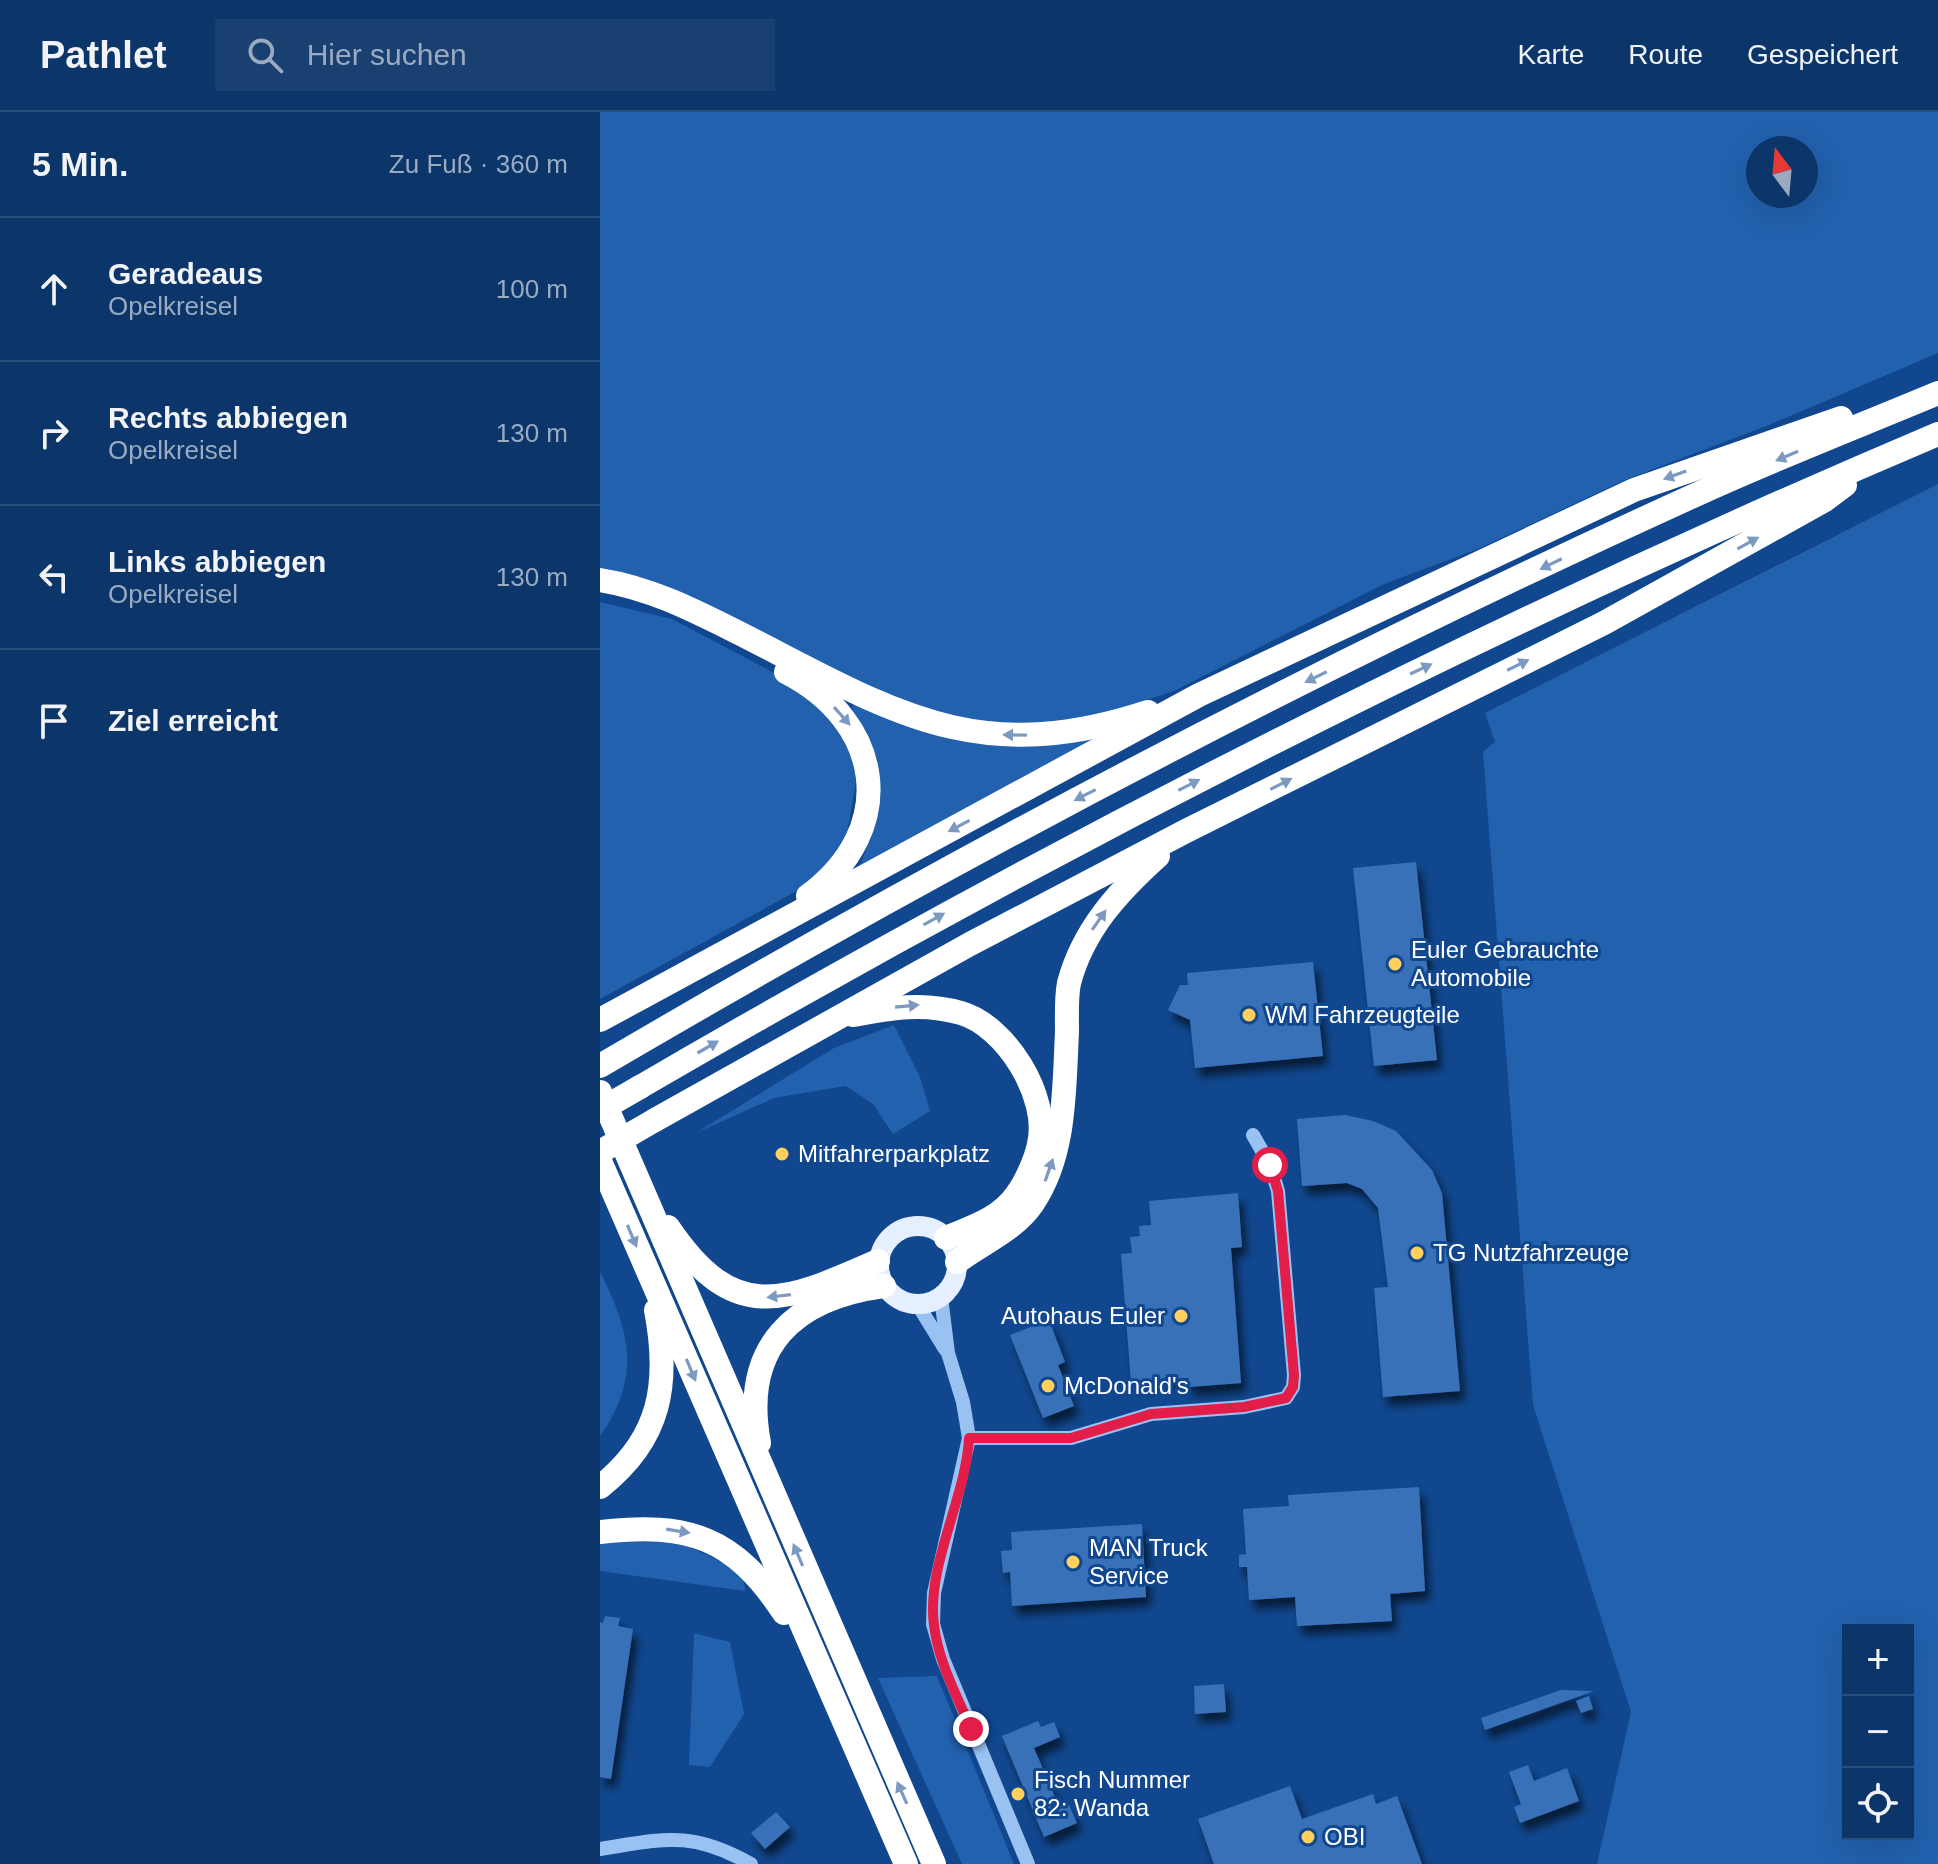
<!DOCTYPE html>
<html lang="de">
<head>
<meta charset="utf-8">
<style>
	:root { --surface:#0c356a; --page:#1a4072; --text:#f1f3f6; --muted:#9aabc1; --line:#2c507e }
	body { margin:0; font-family:Helvetica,sans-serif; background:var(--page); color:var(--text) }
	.controls { position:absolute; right:24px; bottom:24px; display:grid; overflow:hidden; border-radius:0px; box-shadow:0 8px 32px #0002 }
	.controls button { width:72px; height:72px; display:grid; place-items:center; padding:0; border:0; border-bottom:2px solid var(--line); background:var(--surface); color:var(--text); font:40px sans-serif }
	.compass { position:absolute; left:1146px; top:24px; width:72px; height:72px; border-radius:50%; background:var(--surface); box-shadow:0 8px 32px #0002; rotate:344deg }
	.stop { position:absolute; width:24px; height:24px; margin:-18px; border:6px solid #e11d48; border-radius:50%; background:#fff }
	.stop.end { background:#e11d48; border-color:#fff; box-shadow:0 2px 8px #0008 }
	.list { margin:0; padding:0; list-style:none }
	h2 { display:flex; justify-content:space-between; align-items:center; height:104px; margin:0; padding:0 32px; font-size:34px }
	h2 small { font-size:26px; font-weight:400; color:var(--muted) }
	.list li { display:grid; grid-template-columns:52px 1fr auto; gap:24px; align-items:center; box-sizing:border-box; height:144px; padding:0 32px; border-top:2px solid var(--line) }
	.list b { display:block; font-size:30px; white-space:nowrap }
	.list p { margin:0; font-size:26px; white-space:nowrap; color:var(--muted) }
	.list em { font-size:26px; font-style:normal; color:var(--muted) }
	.icon { flex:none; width:44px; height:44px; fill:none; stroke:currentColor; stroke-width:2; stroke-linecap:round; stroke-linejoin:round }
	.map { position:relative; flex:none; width:1338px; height:1752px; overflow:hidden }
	header { display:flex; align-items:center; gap:48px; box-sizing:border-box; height:112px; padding:0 40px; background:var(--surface); border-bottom:2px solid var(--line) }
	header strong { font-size:38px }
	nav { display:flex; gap:44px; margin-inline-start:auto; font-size:28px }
	.search { width:560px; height:72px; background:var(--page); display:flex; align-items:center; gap:20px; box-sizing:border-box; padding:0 28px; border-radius:0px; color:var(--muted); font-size:30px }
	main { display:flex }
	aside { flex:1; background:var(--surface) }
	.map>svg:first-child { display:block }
</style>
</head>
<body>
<header>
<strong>Pathlet</strong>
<div class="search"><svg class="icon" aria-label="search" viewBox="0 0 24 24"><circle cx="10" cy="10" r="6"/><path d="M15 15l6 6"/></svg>Hier suchen</div>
<nav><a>Karte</a><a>Route</a><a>Gespeichert</a></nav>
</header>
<main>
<aside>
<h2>5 Min.<small>Zu Fuß · 360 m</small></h2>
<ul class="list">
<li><svg class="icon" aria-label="ahead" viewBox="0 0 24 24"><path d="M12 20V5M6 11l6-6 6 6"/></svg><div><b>Geradeaus</b><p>Opelkreisel</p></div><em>100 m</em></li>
<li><svg class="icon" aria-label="right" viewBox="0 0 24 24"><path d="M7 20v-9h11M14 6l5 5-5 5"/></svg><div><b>Rechts abbiegen</b><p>Opelkreisel</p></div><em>130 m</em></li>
<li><svg class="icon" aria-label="left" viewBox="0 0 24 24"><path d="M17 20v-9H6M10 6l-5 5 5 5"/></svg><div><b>Links abbiegen</b><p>Opelkreisel</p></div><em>130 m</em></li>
<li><svg class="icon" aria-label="arrive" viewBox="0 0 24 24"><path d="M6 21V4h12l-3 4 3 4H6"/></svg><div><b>Ziel erreicht</b></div></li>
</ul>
</aside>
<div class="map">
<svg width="1338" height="1752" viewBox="0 0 1338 1752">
	<defs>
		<filter id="shadow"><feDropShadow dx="5" dy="9" stdDeviation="4" flood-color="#0009"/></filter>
	</defs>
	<rect width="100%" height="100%" fill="#10478e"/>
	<g fill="#2261ae" fill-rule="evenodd">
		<path d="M0,0h1338v241l-169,72 -144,55 -147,69 -94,35 -210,107 -95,32 -45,6 -82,-8 -352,-146zM1158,36h48v48h-48z"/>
		<path d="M1338,372v1380h-341l34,-152 -98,-307 -50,-653 12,-10 -10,-29zM1248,1518h60v204h-60z"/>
		<polygon points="0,490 72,507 199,574 222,592 253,646 256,669 247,722 232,749 202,776 0,887"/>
		<path d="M254,591c47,21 95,41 148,43 32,1 66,-7 98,-11l1,4 -241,126c26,-62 24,-98 -8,-157z"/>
		<polygon points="294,913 320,965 330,999 293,1022 273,992 246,974 174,986 96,1021 234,936"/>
		<path d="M0,1160c31,60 41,106 0,164z"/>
		<polygon points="0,1426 81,1430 143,1461 145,1479 0,1459"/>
		<polygon points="94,1521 130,1530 144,1602 110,1655 89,1653"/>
		<polygon points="337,1564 414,1752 362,1752 278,1566"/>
	</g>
	<g fill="#3971b8" filter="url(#shadow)">
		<polygon points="816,750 837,948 774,954 753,756"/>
		<polygon points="713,850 723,944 595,956 590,908 568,898 580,873 588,873 587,861"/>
		<polygon points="745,1003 773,1009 796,1019 832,1058 842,1081 860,1279 783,1285 774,1176 788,1175 778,1096 762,1077 747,1071 702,1074 697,1007"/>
		<polygon points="638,1081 642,1135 631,1136 641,1271 589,1275 588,1266 531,1270 521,1142 532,1141 530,1125 540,1124 539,1114 551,1113 549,1089"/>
		<polygon points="449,1208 465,1250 458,1253 474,1294 443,1306 410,1223"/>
		<polygon points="819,1375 825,1479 790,1482 792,1509 697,1514 695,1485 649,1488 647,1455 639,1455 639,1443 646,1442 643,1397 689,1394 688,1383"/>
		<polygon points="542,1412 546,1485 412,1494 410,1460 403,1461 401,1439 412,1438 411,1420"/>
		<polygon points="5,1504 20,1506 18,1514 33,1517 11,1667 0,1665 0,1510 3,1511"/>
		<polygon points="624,1572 626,1600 595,1602 594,1574"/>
		<polygon points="961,1578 994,1579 885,1618 881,1606"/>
		<polygon points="989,1584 993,1597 981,1601 976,1589"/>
		<polygon points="438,1609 441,1615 454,1610 460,1625 434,1636 460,1697 469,1693 477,1711 444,1725 402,1624"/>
		<polygon points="928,1653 934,1669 967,1656 979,1689 920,1711 914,1695 921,1692 909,1660"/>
		<polygon points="690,1674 702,1707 773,1682 776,1692 797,1684 822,1752 614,1752 598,1707"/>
		<polygon points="176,1700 190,1715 165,1737 151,1721"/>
	</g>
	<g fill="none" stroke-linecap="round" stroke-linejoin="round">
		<g stroke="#99c2f2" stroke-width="14">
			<polyline points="341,1185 348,1241 363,1290 369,1326 334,1481 333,1512 343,1547 428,1752"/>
			<polyline points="318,1193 345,1237"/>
			<polyline points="369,1326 471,1326 551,1302 644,1295 686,1286 693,1275 694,1263 678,1079 670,1053 653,1023"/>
			<path d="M0,1737c64,-10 91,-19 151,15"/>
		</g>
		<circle stroke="#e5efff" stroke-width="20" cx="318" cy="1153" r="39"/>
		<g stroke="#fff" stroke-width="24">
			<path d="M0,468c51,8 95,31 141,54 149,76 234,135 407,78"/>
			<path d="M186,560c98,50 113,157 22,224"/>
			<path d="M253,903c38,-7 70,-13 108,-2 45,13 89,84 78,131 -3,15 -13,38 -22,50 -17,25 -45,33 -71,44"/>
			<polyline points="0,908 599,583 1034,378 1241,306"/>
			<path d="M0,954c357,-210 724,-403 1102,-574 77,-35 157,-66 236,-99"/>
			<path d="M40,975c419,-244 852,-464 1298,-653"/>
			<polyline points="0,980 334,1752"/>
			<polyline points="55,1008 370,832 586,719 1004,511 1225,388 1245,373"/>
			<polyline points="0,1049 306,1752"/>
			<path d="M68,1115c66,98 115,76 210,34"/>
			<path d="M357,1150c25,-19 58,-32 76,-59 33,-49 31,-114 34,-171 0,-15 -1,-34 2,-49 14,-53 49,-91 89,-127"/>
			<path d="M159,1331c-18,-96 34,-145 125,-157"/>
			<path d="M0,1375c61,-48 70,-103 56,-177"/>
			<path d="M0,1420c89,-10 134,5 184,81"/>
		</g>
		<g stroke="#fff" stroke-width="24">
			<polyline points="0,998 40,975"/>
			<polyline points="0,1040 55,1008"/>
		</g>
	</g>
	<defs><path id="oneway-solid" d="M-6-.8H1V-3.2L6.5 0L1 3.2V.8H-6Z" transform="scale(2)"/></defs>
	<g fill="#7c9ac1">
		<use href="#oneway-solid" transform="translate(1187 344) rotate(157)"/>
		<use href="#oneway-solid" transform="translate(1075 363) rotate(160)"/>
		<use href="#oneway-solid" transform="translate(1148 431) rotate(-29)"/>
		<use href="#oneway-solid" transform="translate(951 452) rotate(154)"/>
		<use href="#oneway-solid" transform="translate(918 553) rotate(-26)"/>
		<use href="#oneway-solid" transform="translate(821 557) rotate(-25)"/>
		<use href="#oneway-solid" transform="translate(716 565) rotate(154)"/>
		<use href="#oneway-solid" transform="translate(242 604) rotate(48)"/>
		<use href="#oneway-solid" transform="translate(415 623) rotate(-179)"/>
		<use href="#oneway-solid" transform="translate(681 672) rotate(-27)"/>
		<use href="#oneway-solid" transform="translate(589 673) rotate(-27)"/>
		<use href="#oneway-solid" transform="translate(485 683) rotate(153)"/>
		<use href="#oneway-solid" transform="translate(359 714) rotate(152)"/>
		<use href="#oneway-solid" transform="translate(334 807) rotate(-29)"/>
		<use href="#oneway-solid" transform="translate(499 808) rotate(-55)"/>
		<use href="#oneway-solid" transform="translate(307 894) rotate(-5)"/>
		<use href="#oneway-solid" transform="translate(108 935) rotate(-30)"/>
		<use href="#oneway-solid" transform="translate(449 1058) rotate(-71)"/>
		<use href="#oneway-solid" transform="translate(32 1124) rotate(67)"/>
		<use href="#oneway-solid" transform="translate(179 1184) rotate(173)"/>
		<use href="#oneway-solid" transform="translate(91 1258) rotate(67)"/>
		<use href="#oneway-solid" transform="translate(78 1419) rotate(9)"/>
		<use href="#oneway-solid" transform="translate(198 1443) rotate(-113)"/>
		<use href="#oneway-solid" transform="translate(302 1681) rotate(-114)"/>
	</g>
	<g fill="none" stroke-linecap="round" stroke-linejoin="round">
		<path stroke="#e11d48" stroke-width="10" d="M371,1617c-14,-33 -33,-68 -37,-104 -8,-59 32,-127 35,-187h102l80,-24 93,-7 42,-9 7,-11 1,-12 -16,-184 -8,-26"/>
	</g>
	<g fill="#ffd05b" stroke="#10478e" stroke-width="3">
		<circle cx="795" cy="852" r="8"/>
		<circle cx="649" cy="903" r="8"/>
		<circle cx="182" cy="1042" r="8"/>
		<circle cx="817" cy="1141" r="8"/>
		<circle cx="581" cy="1204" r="8"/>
		<circle cx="448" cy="1274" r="8"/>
		<circle cx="473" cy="1450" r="8"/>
		<circle cx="418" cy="1682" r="8"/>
		<circle cx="708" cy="1725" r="8"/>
	</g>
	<g text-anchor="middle" stroke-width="6" stroke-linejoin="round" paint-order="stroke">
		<g font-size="24" fill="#fff" stroke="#10478e" text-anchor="start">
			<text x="811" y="846">Euler Gebrauchte<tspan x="811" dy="28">Automobile</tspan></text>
			<text x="665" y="911">WM Fahrzeugteile</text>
			<text x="198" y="1050">Mitfahrerparkplatz</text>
			<text x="833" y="1149">TG Nutzfahrzeuge</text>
			<text x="565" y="1212" text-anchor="end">Autohaus Euler</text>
			<text x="464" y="1282">McDonald's</text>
			<text x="489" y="1444">MAN Truck<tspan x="489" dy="28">Service</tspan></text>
			<text x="434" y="1676">Fisch Nummer<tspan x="434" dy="28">82: Wanda</tspan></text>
			<text x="724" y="1733">OBI</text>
		</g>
	</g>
</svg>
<div class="controls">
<button>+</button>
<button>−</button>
<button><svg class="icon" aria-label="locate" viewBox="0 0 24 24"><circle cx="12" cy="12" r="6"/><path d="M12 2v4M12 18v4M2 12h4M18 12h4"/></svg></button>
</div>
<svg class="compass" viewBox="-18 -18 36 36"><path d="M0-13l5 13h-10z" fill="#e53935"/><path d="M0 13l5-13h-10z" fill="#9aabc1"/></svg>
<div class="stop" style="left:670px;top:1053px"></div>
<div class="stop end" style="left:371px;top:1617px"></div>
</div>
</main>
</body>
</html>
